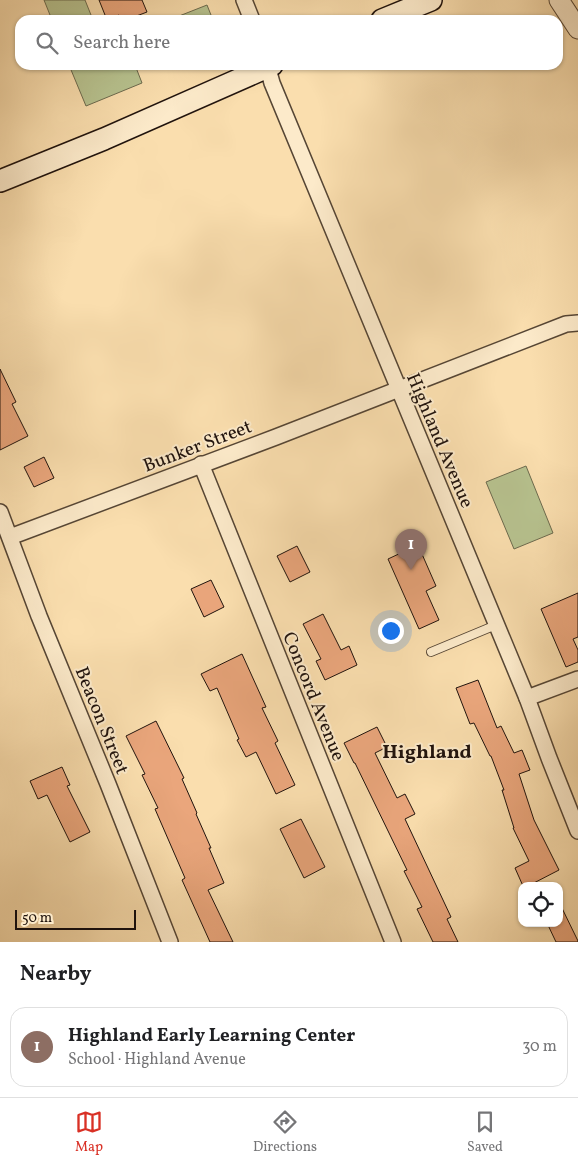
<!DOCTYPE html>
<html lang="en">
<head>
<meta charset="utf-8">
<style>
	:root { --surface:#fff; --page:#f2f2f2; --text:#202124; --muted:#757577; --line:#e0e0e0; --accent:#d93025 }
	body { margin:0; font-family:Vollkorn,serif; background:var(--page); color:var(--text) }
	.controls { position:absolute; right:15px; bottom:15px; display:grid; overflow:hidden; border-radius:10px; box-shadow:0 1px 4px #0004 }
	.controls button { width:45px; height:45px; display:grid; place-items:center; padding:0; border:0; border-bottom:1px solid var(--line); background:var(--surface); color:var(--text); font:25px sans-serif }
	.scale { position:absolute; left:15px; bottom:12px; width:121px; box-sizing:border-box; padding-left:5px; border:2px solid #20130d; border-top:0; font-size:14px; line-height:18px; white-space:nowrap; color:#20130d; -webkit-text-stroke:4px #fceaca; paint-order:stroke }
	.you { position:absolute; left:390px; top:630px; width:18px; height:18px; margin:-12px; border:4px solid #fff; border-radius:50%; background:#1a73e8; box-shadow:0 0 0 8px #1a73e833 }
	.badge { display:grid; place-items:center; width:32px; height:32px; border-radius:50%; background:var(--accent); color:#fff; font-size:16px; font-weight:700 }
	.pin { position:absolute; translate:-50% -41px; filter:drop-shadow(0 1px 2px #0008) }
	.pin::after { content:''; position:absolute; top:26px; width:18px; height:15px; background:inherit; clip-path:polygon(0 0,100% 0,50% 100%) }
	.list { margin:0; padding:0; list-style:none }
	h2 { display:flex; justify-content:space-between; align-items:center; height:65px; margin:0; padding:0 20px; font-size:21px }
	h2 small { font-size:16px; font-weight:400; color:var(--muted) }
	.list li { display:grid; grid-template-columns:32px 1fr auto; gap:15px; align-items:center; box-sizing:border-box; height:80px; margin:0 10px 10px; padding:0 10px; border:1px solid var(--line); border-radius:15px }
	.list b { display:block; font-size:19px; white-space:nowrap }
	.list p { margin:0; font-size:16px; white-space:nowrap; color:var(--muted) }
	.list em { font-size:16px; font-style:normal; color:var(--muted) }
	.icon { flex:none; width:28px; height:28px; fill:none; stroke:currentColor; stroke-width:2; stroke-linecap:round; stroke-linejoin:round }
	.map { position:relative; flex:none; width:578px; height:942px; overflow:hidden }
	.search { position:absolute; background:var(--surface); box-shadow:0 1px 4px #0004; left:15px; right:15px; top:15px; height:55px; display:flex; align-items:center; gap:12px; box-sizing:border-box; padding:0 18px; border-radius:15px; color:var(--muted); font-size:19px }
	.sheet { height:155px; background:var(--surface) }
	nav { display:flex; justify-content:space-around; align-items:center; box-sizing:border-box; height:70px; border-top:1px solid var(--line); background:var(--surface); font-size:14px; color:var(--muted) }
	nav a { display:grid; justify-items:center; gap:2px }
	nav .on { color:var(--accent) }
	.map>svg:first-child { display:block }
</style>
</head>
<body>
<div class="map">
<svg width="578" height="942" viewBox="0 0 578 942">
	<rect width="100%" height="100%" fill="#fadeae"/>
	<filter id="stains"><feTurbulence type="fractalNoise" baseFrequency=".004" numOctaves="4"/><feColorMatrix values="0 0 0 0 .2 0 0 0 0 .09 0 0 0 0 .02 0 0 0 .5 -.17"/></filter>
	<radialGradient id="worn" r=".72"><stop offset=".6" stop-color="#630" stop-opacity="0"/><stop offset="1" stop-color="#630" stop-opacity=".3"/></radialGradient>
	<g fill="#b7c28f" stroke="#6c6a4e">
		<polygon points="44,0 85,0 93,20 52,20"/>
		<polygon points="207,5 213,20 169,20"/>
		<polygon points="69,65 135,65 142,83 86,106"/>
		<polygon points="526,466 553,533 514,549 486,482"/>
	</g>
	<g fill="#eaa67c" stroke="#20130d">
		<polygon points="99,0 142,0 147,12 126,20 121,20 119,15 107,20"/>
		<polygon points="0,369 16,402 12,404 28,436 0,450"/>
		<polygon points="44,457 54,478 34,487 24,467"/>
		<polygon points="418,545 436,586 426,591 439,620 419,629 388,559"/>
		<polygon points="297,546 310,572 290,582 277,556"/>
		<polygon points="211,580 224,607 204,617 191,589"/>
		<polygon points="578,593 578,637 573,639 578,650 578,662 566,667 541,609"/>
		<polygon points="323,614 341,650 349,646 357,665 325,680 316,661 321,659 303,624"/>
		<polygon points="242,654 266,707 262,708 278,741 275,743 295,785 276,794 256,752 246,757 237,740 239,739 217,688 210,691 201,674"/>
		<polygon points="478,680 497,728 501,726 514,753 522,750 530,770 519,774 534,820 559,870 528,886 523,886 515,868 529,861 513,828 514,828 502,790 504,790 491,756 490,756 474,723 470,724 456,688"/>
		<polygon points="156,721 184,778 182,779 197,813 196,814 211,848 209,848 224,883 208,890 233,942 210,942 182,880 185,878 155,809 158,808 142,775 145,774 126,736"/>
		<polygon points="377,727 387,747 375,753 397,798 405,794 415,814 405,819 451,917 447,919 458,942 433,942 417,909 422,907 404,871 407,870 355,763 354,763 344,743"/>
		<polygon points="62,767 70,785 67,786 90,832 70,842 47,795 38,799 30,781"/>
		<polygon points="301,819 325,867 304,878 280,829"/>
		<polygon points="559,902 578,941 578,942 556,942 547,923 559,923"/>
	</g>
	<g fill="none" stroke-linecap="round" stroke-linejoin="round">
		<g stroke="#564635" stroke-width="10">
			<polyline id="service" points="431,652 496,625"/>
		</g>
		<g stroke="#564635" stroke-width="18">
			<g id="minor">
				<polyline points="244,0 252,20"/>
				<polyline points="267,65 272,83 527,698 549,758 578,831"/>
				<polyline points="201,464 393,942"/>
				<polyline points="0,512 39,616 108,784 170,942"/>
				<polyline points="10,537 276,437 566,324 578,323"/>
				<polyline points="527,698 578,679"/>
			</g>
		</g>
		<g stroke="#564635" stroke-width="21">
			<polyline id="tertiary" points="559,0 578,29"/>
		</g>
		<g stroke="#20130d" stroke-width="24">
			<g id="secondary">
				<polyline points="382,20 431,0"/>
				<polyline points="0,181 104,139 272,65"/>
			</g>
		</g>
		<use href="#service" stroke="#fceaca" stroke-width="8"/>
		<use href="#minor" stroke="#fceaca" stroke-width="15"/>
		<use href="#tertiary" stroke="#fceaca" stroke-width="19"/>
		<use href="#secondary" stroke="#fceaca" stroke-width="21"/>
	</g>
	<g text-anchor="middle" stroke-width="4" stroke-linejoin="round" paint-order="stroke">
		<g font-size="19" fill="#20130d" stroke="#fceaca">
			<text transform="translate(441 440) rotate(67)" y="7">Highland Avenue</text>
			<text transform="translate(197 445) rotate(-21)" y="7">Bunker Street</text>
			<text transform="translate(315 696) rotate(68)" y="7">Concord Avenue</text>
			<text transform="translate(103 720) rotate(68)" y="7">Beacon Street</text>
		</g>
		<g font-size="20" font-weight="bold" fill="#20130d" stroke="#fceaca">
			<text x="427" y="758">Highland</text>
		</g>
	</g>
	<rect width="100%" height="100%" filter="url(#stains)"/>
	<rect width="100%" height="100%" fill="url(#worn)"/>
</svg>
<div class="controls">
<button><svg class="icon" aria-label="locate" viewBox="0 0 24 24"><circle cx="12" cy="12" r="6"/><path d="M12 2v4M12 18v4M2 12h4M18 12h4"/></svg></button>
</div>
<div class="scale">50 m</div>
<div class="you"></div>
<div class="pin badge" style="left:411px;top:570px;background:#8d6e63">1</div>
<div class="search"><svg class="icon" aria-label="search" viewBox="0 0 24 24"><circle cx="10" cy="10" r="6"/><path d="M15 15l6 6"/></svg>Search here</div>
</div>
<section class="sheet">
<h2>Nearby<small></small></h2>
<ul class="list">
<li><span class="badge" style="background:#8d6e63">1</span><div><b>Highland Early Learning Center</b><p>School · Highland Avenue</p></div><em>30 m</em></li>
</ul>
</section>
<nav>
<a class="on"><svg class="icon" aria-label="map" viewBox="0 0 24 24"><path d="M3 6l6-2 6 2 6-2v14l-6 2-6-2-6 2zM9 4v14M15 6v14"/></svg>Map</a>
<a><svg class="icon" aria-label="directions" viewBox="0 0 24 24"><path d="M12 3l9 9-9 9-9-9zM9 14v-3h6M13 9l2 2-2 2"/></svg>Directions</a>
<a><svg class="icon" aria-label="saved" viewBox="0 0 24 24"><path d="M7 4h10v16l-5-4-5 4z"/></svg>Saved</a>
</nav>
</body>
</html>
